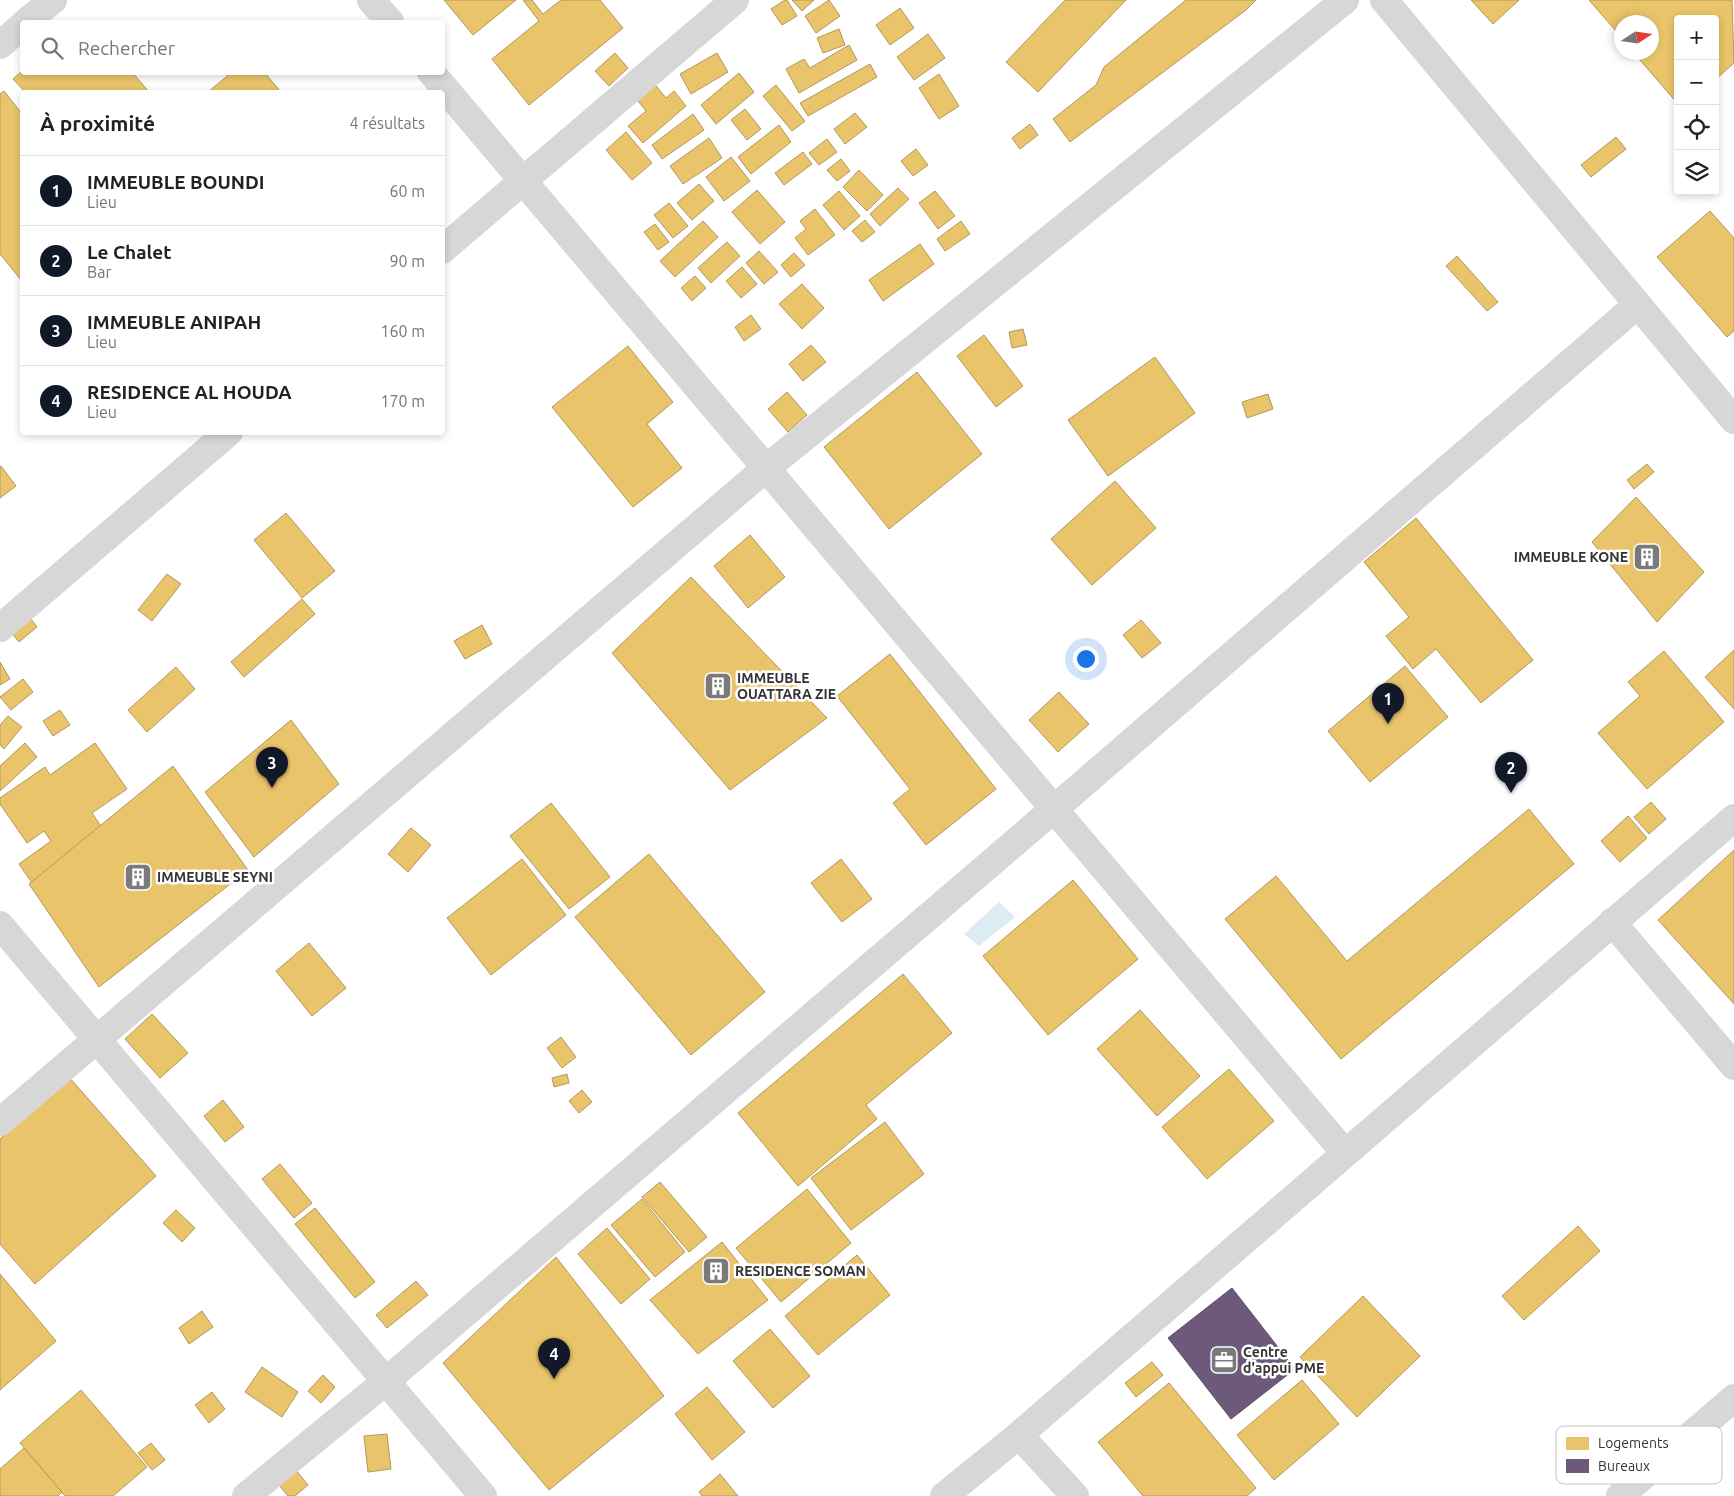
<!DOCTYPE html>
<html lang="fr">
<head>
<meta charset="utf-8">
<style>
	:root { --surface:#fff; --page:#f2f2f2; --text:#222; --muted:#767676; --line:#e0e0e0; --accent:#111827 }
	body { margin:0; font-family:Ubuntu,sans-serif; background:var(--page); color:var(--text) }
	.controls { position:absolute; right:15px; top:15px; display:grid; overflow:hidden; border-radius:5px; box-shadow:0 2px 8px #0003 }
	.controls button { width:45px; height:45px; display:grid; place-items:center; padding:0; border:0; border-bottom:1px solid var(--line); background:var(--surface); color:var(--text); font:25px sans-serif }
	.compass { position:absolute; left:1614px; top:15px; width:45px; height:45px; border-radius:50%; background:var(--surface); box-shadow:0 2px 8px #0003; rotate:78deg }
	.you { position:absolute; left:1085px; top:658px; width:18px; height:18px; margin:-12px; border:4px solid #fff; border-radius:50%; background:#1a73e8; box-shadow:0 0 0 8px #1a73e833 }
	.badge { display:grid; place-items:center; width:32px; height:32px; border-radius:50%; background:var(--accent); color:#fff; font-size:16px; font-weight:700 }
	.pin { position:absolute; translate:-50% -41px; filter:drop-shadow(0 1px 2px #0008) }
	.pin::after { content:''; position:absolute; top:26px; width:18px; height:15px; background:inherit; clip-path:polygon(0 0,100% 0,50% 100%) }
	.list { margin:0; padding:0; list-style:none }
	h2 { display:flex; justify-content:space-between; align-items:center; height:65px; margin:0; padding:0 20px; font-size:21px }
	h2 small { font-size:16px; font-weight:400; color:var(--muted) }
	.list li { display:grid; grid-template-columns:32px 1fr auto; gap:15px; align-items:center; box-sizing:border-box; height:70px; padding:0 20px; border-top:1px solid var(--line) }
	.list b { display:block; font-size:19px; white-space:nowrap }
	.list p { margin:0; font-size:16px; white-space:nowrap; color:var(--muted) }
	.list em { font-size:16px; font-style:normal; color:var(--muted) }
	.icon { flex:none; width:28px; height:28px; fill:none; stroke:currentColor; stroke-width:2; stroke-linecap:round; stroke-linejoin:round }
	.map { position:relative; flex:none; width:1734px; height:1496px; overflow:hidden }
	.search { position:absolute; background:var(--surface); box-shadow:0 2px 8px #0003; left:20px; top:20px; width:425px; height:55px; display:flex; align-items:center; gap:12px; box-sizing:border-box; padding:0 18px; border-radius:5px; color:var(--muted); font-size:19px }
	.panel { position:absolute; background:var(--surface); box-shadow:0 2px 8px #0003; left:20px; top:90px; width:425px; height:345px; border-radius:5px }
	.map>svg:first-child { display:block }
</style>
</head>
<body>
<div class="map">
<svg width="1734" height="1496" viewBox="0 0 1734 1496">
	<rect width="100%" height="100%" fill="#fff"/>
	<polygon fill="#ddebf3" points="999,902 1015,917 979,946 964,934"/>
	<g fill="#e9c46a" stroke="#b2985a">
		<polygon points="444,0 516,0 473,35"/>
		<polygon points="523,0 532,0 543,14 561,0 600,0 623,28 529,105 492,59 539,21"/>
		<polygon points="785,0 787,0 797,16 782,25 771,9"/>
		<polygon points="792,0 814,0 802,11"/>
		<polygon points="829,0 840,16 816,33 805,16"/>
		<polygon points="1065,0 1126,0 1038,92 1006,62"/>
		<polygon points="1186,0 1256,0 1246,10 1070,142 1053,119 1096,85 1104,67"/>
		<polygon points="1471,0 1519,0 1493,24"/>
		<polygon points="1589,0 1732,0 1734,63 1715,80 1715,19 1678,19 1678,104 1633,52 1652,52 1652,22 1622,22 1622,38"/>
		<polygon points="900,8 914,28 890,45 876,25"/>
		<polygon points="839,29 845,45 823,53 817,38"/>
		<polygon points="928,34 945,58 914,80 897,57"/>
		<polygon points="849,45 857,60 799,93 786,69 804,59 810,68"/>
		<polygon points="615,53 628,68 609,86 595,71"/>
		<polygon points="717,53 728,72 691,94 680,74"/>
		<polygon points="870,64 877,77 808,116 800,103"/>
		<polygon points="22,71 132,72 149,92 25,92 13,79"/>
		<polygon points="232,72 264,72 281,92 208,92"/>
		<polygon points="739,73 754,92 716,124 701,105"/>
		<polygon points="939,74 959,106 939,119 919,88"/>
		<polygon points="652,81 666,98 674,91 686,106 643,143 628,126 646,111 635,97"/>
		<polygon points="776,85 805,121 792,131 763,96"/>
		<polygon points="4,91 22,114 22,281 0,254 0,94"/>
		<polygon points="745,109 761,129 747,140 731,120"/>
		<polygon points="855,113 867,127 845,144 834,129"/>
		<polygon points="693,114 704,130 662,159 652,145"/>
		<polygon points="1030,124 1038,135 1020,149 1012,138"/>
		<polygon points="779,125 791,142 751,174 738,157"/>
		<polygon points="626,132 652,163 632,180 606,150"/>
		<polygon points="1616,137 1626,149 1591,177 1581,165"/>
		<polygon points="709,138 722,158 683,184 670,166"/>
		<polygon points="827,139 837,152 819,165 809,153"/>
		<polygon points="916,149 928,165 913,176 901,161"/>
		<polygon points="803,152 812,164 784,185 775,173"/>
		<polygon points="731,157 750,181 724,201 706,177"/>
		<polygon points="841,159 850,171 837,181 827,170"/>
		<polygon points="859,170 883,195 867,211 843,187"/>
		<polygon points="699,184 714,201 692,220 677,203"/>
		<polygon points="898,188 909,199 880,226 870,214"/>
		<polygon points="757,190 785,222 760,244 732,212"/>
		<polygon points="839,191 860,216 844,230 823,205"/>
		<polygon points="935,191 955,216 938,229 919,203"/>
		<polygon points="669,203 688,226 673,238 654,215"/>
		<polygon points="815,209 835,235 808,255 795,238 806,229 800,221"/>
		<polygon points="1710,211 1734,238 1734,331 1727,337 1657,257"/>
		<polygon points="865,220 875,232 862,242 852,231"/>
		<polygon points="703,221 718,237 675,277 660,261"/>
		<polygon points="961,221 970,234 945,251 937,239"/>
		<polygon points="655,224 669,242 658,250 644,232"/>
		<polygon points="727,242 740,256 711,283 698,268"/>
		<polygon points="920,244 934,264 883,301 869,280"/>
		<polygon points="759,251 778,272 764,284 746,263"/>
		<polygon points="794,253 805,265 791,277 781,265"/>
		<polygon points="1457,256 1498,302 1487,311 1446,266"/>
		<polygon points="742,267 757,284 741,298 726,281"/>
		<polygon points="695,276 706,288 692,301 681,288"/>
		<polygon points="802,284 824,308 802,329 779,304"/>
		<polygon points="751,315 761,329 744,341 735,327"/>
		<polygon points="1023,329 1027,345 1012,348 1009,332"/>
		<polygon points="984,335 1023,386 996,407 957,356"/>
		<polygon points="811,345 826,362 803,381 789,364"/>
		<polygon points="628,346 673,402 647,424 682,468 633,507 552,407"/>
		<polygon points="1155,357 1195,413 1108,476 1068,420"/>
		<polygon points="917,372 982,454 889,529 824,447"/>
		<polygon points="787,392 807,415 788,432 768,409"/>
		<polygon points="1268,394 1273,409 1247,418 1242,402"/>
		<polygon points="1647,464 1654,472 1634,489 1627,480"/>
		<polygon points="1,466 16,486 0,498 0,467"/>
		<polygon points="1115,481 1156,528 1092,585 1051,539"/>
		<polygon points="1636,497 1704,572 1657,622 1592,542"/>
		<polygon points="286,513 335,571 302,598 254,540"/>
		<polygon points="1416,518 1533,660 1481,703 1436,649 1413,669 1386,636 1409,617 1364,562"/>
		<polygon points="750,535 785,577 748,608 714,566"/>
		<polygon points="167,574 181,584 152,621 138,610"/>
		<polygon points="691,577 827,718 730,790 612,653"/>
		<polygon points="302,599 315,614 244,677 231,662"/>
		<polygon points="24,610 37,627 19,642 5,625"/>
		<polygon points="1141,620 1161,643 1142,658 1123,635"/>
		<polygon points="482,625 492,644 465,659 454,641"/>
		<polygon points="1734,650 1734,709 1705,677"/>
		<polygon points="1664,651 1724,722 1647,789 1598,733 1640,696 1628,682"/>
		<polygon points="890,654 996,789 926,845 893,803 910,789 837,696"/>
		<polygon points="0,662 10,679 0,685"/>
		<polygon points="1405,666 1448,717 1370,782 1328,731"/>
		<polygon points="176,667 195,689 147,732 128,710"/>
		<polygon points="23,679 33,692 11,710 0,697"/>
		<polygon points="1059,692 1089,724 1058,752 1029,720"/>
		<polygon points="60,710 70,725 53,736 43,721"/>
		<polygon points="8,716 22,727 4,749 0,745 0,725"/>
		<polygon points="291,720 339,784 254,857 205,792"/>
		<polygon points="25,743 37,757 0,791 0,766"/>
		<polygon points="95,743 127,789 92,813 105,832 32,883 19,864 51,841 44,831 27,843 0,804 0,798 45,767 50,775"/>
		<polygon points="173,766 248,870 99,987 29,884"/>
		<polygon points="1651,802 1666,819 1649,834 1634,817"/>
		<polygon points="551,803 610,877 569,909 510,836"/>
		<polygon points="1529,809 1574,864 1341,1059 1225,919 1276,876 1347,961"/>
		<polygon points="1628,816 1647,838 1620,862 1601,841"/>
		<polygon points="411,828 431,845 408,872 388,854"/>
		<polygon points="1734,850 1734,1004 1658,920"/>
		<polygon points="649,854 765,992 691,1055 575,917"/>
		<polygon points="522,859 566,915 491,975 447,918"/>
		<polygon points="841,859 872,899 842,922 811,883"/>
		<polygon points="1073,880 1138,959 1048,1035 983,956"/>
		<polygon points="309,943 346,988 312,1016 276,971"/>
		<polygon points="903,974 952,1033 866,1105 877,1119 798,1186 738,1113"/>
		<polygon points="1140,1010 1200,1076 1157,1116 1097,1049"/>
		<polygon points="152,1014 188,1053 160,1078 125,1039"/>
		<polygon points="561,1037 576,1057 562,1068 547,1048"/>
		<polygon points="1229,1069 1274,1121 1207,1179 1162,1127"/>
		<polygon points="567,1074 569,1083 554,1087 552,1078"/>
		<polygon points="69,1077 156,1176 35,1284 0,1244 0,1139"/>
		<polygon points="582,1090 592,1102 579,1113 569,1101"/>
		<polygon points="223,1100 244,1127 225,1142 204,1116"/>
		<polygon points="885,1122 924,1174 851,1230 811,1178"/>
		<polygon points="280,1164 312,1203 294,1218 262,1179"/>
		<polygon points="660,1182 707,1237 689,1252 642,1197"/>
		<polygon points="807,1189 851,1243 781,1302 736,1248"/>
		<polygon points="642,1199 685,1252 655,1277 611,1225"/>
		<polygon points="315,1208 375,1282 355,1298 295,1224"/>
		<polygon points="176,1210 195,1228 182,1242 163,1223"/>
		<polygon points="1578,1226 1600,1251 1524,1320 1502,1296"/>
		<polygon points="607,1228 650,1279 621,1304 578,1254"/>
		<polygon points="722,1242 768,1300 698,1354 650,1300"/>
		<polygon points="857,1255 890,1295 818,1355 785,1316"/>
		<polygon points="556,1257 664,1396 549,1490 443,1363"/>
		<polygon points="0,1274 56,1341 0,1390"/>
		<polygon points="416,1281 428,1295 387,1328 376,1315"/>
		<polygon points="1363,1296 1420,1356 1357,1417 1300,1357"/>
		<polygon points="202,1311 213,1327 189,1344 179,1328"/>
		<polygon points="770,1329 810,1376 773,1408 733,1361"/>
		<polygon points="1152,1362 1163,1375 1136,1397 1125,1383"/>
		<polygon points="262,1367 298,1392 282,1417 245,1392"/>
		<polygon points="323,1375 335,1387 321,1403 308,1391"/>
		<polygon points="1302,1380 1339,1424 1274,1480 1237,1435"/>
		<polygon points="1169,1383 1256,1488 1247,1496 1143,1496 1098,1442"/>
		<polygon points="707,1387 745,1432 712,1460 675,1414"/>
		<polygon points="81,1390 147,1467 113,1496 65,1496 20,1443"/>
		<polygon points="212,1392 225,1409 209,1423 195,1405"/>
		<polygon points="387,1434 391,1469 368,1472 364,1436"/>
		<polygon points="151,1443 165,1460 152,1470 138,1453"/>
		<polygon points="24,1448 62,1492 58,1496 0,1496 0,1469"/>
		<polygon points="294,1468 308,1485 295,1496 288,1496 277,1483"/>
		<polygon points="720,1474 738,1496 702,1496 699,1492"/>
	</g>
	<polygon fill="#6d597a" stroke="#5c4e65" points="1232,1288 1295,1369 1231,1419 1168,1338"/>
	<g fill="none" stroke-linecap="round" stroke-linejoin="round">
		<g stroke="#d7d7d7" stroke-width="28">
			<polyline points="371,0 390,22"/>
			<polyline points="1384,0 1734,420"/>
			<polyline points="26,22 53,0"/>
			<polyline points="0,45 22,26"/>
			<polyline points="431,72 1344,1152"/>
			<polyline points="442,250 735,0"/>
			<polyline points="0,628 229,432"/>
			<polyline points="1612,922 1734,1066"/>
			<polyline points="0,925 483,1496"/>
			<polyline points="0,1122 765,469 1345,0"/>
			<polyline points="1019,1435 1075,1496"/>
			<polyline points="246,1496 385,1382 1054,809 1637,305"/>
			<polyline points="944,1496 1019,1435 1734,818"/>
			<polyline points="1620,1496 1734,1398"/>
		</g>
	</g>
	<defs>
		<g id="building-square" transform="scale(1.4375)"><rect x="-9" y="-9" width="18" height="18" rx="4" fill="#7a7a7a" stroke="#fff"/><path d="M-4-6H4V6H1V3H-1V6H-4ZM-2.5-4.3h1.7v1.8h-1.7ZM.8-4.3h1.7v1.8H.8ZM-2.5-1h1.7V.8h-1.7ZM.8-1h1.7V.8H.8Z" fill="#fff"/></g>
		<g id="office-square" transform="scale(1.4375)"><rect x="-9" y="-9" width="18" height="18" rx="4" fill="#7a7a7a" stroke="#fff"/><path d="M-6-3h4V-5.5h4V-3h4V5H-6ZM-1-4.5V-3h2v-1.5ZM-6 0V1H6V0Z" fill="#fff"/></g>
	</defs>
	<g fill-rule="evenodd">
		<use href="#building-square" x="1647" y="557"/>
		<use href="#building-square" x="718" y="686"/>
		<use href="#building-square" x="138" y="877"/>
		<use href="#building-square" x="716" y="1271"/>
		<use href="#office-square" x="1224" y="1360"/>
	</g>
	<g text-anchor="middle" stroke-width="5" stroke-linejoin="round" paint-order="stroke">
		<g font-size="14" font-weight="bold" fill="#333" stroke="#fff" text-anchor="start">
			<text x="1628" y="562" text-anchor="end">IMMEUBLE KONE</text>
			<text x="737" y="683">IMMEUBLE<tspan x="737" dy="16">OUATTARA ZIE</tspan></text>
			<text x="157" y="882">IMMEUBLE SEYNI</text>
			<text x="735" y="1276">RESIDENCE SOMAN</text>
			<text x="1243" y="1357">Centre<tspan x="1243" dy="16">d'appui PME</tspan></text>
		</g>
	</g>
	<rect x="1556" y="1426" width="166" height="58" rx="8" fill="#fff" stroke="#c2c2c2" stroke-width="1"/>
	<rect x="1566" y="1437" width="23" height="13" fill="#e9c46a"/>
	<rect x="1566" y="1459" width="23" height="14" fill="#6d597a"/>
	<g font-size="14" fill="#333">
		<text x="1598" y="1448">Logements</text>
		<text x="1598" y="1471">Bureaux</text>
	</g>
</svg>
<div class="controls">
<button>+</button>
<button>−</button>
<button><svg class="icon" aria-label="locate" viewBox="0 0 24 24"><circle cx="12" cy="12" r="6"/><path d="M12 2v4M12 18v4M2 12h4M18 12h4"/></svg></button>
<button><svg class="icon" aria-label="layers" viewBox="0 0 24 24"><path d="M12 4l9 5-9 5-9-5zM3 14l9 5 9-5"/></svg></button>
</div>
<svg class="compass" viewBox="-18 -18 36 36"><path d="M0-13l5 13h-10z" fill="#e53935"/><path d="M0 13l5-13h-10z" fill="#767676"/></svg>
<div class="you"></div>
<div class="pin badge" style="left:1388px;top:724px">1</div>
<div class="pin badge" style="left:1511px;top:793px">2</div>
<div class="pin badge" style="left:272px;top:788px">3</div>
<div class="pin badge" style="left:554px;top:1379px">4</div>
<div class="search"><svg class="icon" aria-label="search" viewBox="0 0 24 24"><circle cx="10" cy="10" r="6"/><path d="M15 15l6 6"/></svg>Rechercher</div>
<section class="panel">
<h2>À proximité<small>4 résultats</small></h2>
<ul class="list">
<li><span class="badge">1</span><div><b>IMMEUBLE BOUNDI</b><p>Lieu</p></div><em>60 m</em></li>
<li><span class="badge">2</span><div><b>Le Chalet</b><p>Bar</p></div><em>90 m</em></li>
<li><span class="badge">3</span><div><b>IMMEUBLE ANIPAH</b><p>Lieu</p></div><em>160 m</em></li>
<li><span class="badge">4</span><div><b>RESIDENCE AL HOUDA</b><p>Lieu</p></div><em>170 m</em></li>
</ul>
</section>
</div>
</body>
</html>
